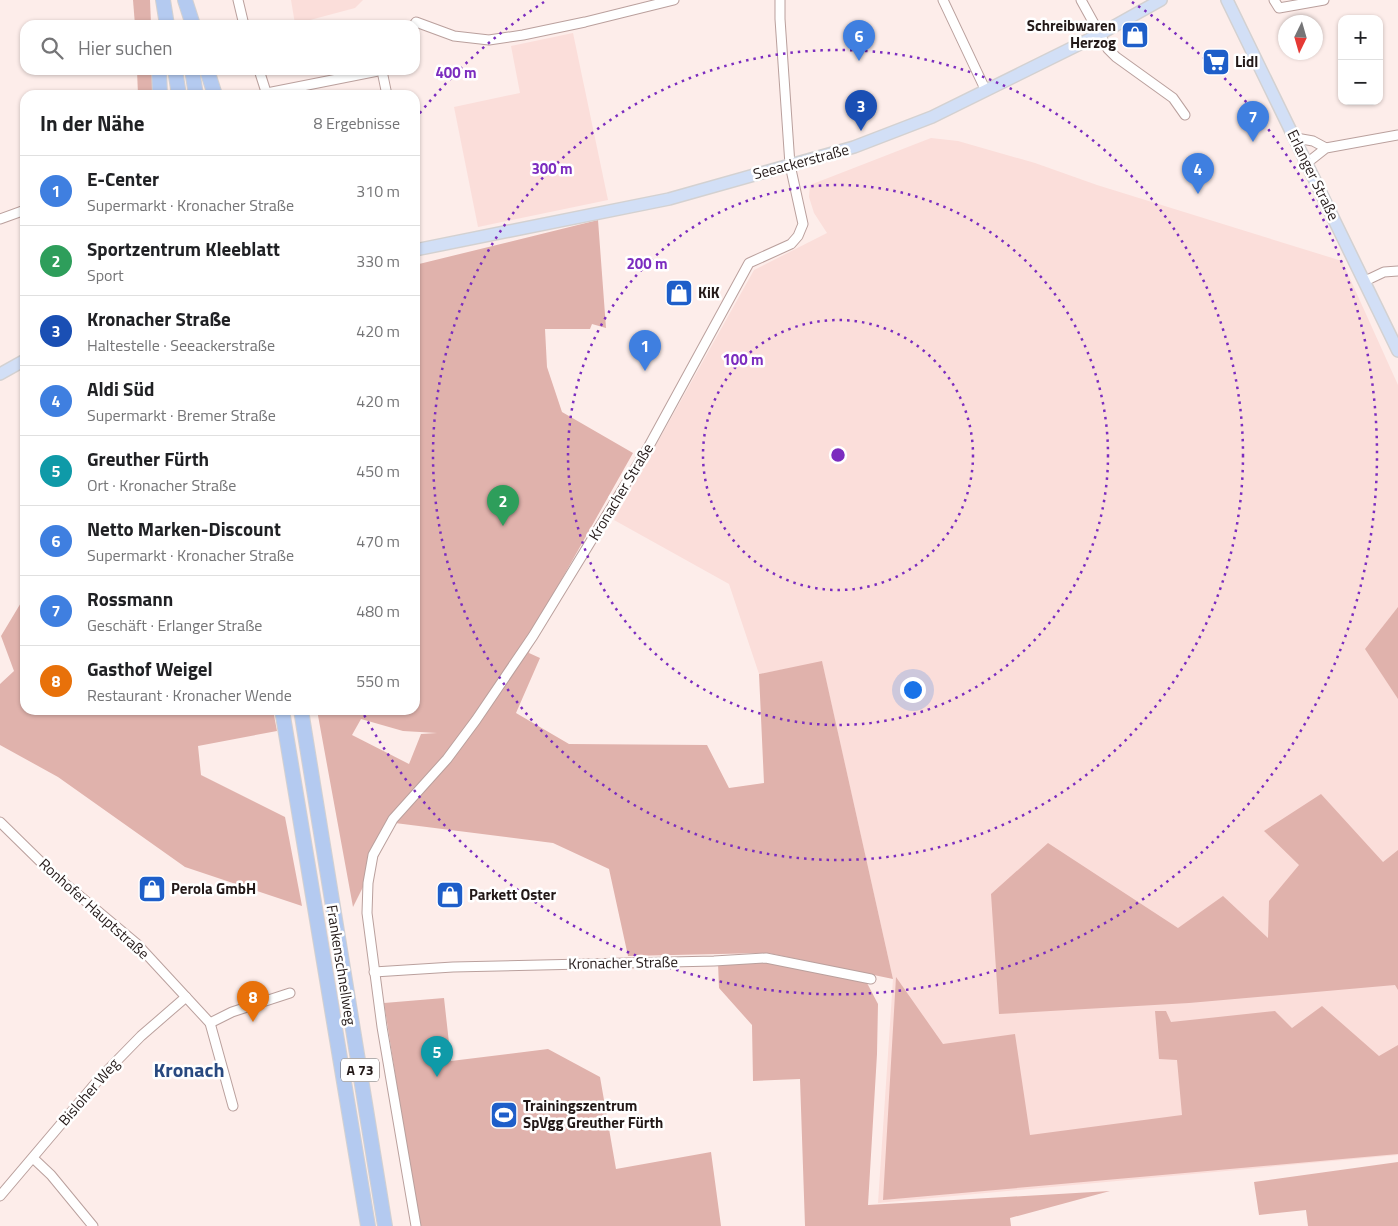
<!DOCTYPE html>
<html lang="de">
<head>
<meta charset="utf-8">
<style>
	:root { --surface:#fff; --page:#f6f6f6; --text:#202124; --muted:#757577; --line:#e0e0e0; --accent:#1e5ec9 }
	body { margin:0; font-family:"Titillium Web",sans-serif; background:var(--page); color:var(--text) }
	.controls { position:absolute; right:15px; top:15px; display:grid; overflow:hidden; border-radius:10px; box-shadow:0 1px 4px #0004 }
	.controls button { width:45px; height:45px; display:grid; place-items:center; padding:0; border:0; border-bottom:1px solid var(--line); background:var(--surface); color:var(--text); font:25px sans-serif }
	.compass { position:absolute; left:1278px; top:15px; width:45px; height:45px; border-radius:50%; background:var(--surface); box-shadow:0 1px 4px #0004; rotate:185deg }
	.you { position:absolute; left:912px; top:689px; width:18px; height:18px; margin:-12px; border:4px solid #fff; border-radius:50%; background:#1a73e8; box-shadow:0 0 0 8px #1a73e833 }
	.badge { display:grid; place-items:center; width:32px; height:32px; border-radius:50%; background:var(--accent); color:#fff; font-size:16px; font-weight:700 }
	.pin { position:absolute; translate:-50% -41px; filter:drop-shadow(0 1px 2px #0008) }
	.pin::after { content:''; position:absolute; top:26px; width:18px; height:15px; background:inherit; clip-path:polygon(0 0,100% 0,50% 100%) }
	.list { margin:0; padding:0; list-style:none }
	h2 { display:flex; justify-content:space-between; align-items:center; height:65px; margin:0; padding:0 20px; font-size:21px }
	h2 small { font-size:16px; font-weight:400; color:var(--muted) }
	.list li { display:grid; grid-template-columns:32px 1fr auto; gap:15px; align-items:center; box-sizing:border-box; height:70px; padding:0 20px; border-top:1px solid var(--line) }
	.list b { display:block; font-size:19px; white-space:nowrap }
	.list p { margin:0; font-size:16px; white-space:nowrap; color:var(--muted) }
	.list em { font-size:16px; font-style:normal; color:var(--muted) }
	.icon { flex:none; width:28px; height:28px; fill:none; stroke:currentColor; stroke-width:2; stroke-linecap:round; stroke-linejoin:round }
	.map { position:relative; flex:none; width:1398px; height:1226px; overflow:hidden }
	.search { position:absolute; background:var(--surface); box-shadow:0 1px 4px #0004; left:20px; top:20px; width:400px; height:55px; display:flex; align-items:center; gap:12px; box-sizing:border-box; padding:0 18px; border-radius:15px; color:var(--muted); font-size:19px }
	.panel { position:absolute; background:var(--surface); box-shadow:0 1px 4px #0004; left:20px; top:90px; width:400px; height:625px; border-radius:15px }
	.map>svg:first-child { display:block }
</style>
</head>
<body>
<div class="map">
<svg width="1398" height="1226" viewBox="0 0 1398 1226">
	<rect width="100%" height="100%" fill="#fdedea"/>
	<g fill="#fbdeda">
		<polygon points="291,0 363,0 355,8 295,24"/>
		<polygon points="573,33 608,200 478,227 454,107 520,93 511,46"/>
		<polygon points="931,138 958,141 1035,163 1097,185 1342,261 1398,385 1398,1155 878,1203 893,979 822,662 759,674 729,584 614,520 754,270 827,233 814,213 809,197 810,185"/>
	</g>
	<g fill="#e0b2ac" fill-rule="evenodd">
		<polygon points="133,0 150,0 151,25 135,25"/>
		<polygon points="137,70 154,70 155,95 138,95"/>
		<path d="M598,220l8,108 -14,-4 -2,5h-45l2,38 15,45 71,41 -96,170 -8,30 11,5 -24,55 53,31 138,1 22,43 35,-5 -5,-109 63,-13 71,318 -125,-26 -140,3 -19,-87 -56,-26 -158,-20 -42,84 -36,-197h98v-445zM361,719l42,12 34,2 -16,1 -12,30 -57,-29z"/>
		<polygon points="25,596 25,710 273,710 277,731 198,746 201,775 285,817 302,906 185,867 58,777 0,745 0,684 14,671 1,636"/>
		<polygon points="1398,607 1398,699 1365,649"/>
		<polygon points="1321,794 1383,862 1398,850 1398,990 1395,985 1189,1003 999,1014 991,894 1048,843 1178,928 1223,896 1268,938 1269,901 1299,865 1264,831"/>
		<polygon points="766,962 867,983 878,1004 877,1054 868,1205 1110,1191 1010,1218 1011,1226 805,1226 800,1079 753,1081 752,1025 719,988 718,963"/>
		<polygon points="896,977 943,1044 1015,1034 1030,1135 1182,1115 1177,1060 1159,1059 1155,1011 1166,1011 1171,1022 1275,1011 1292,1028 1322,1006 1379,1056 1398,1045 1398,1154 883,1200"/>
		<polygon points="444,998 451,1061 548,1049 600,1077 616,1169 711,1152 721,1226 419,1226 384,1003"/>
		<polygon points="1398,1162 1398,1226 1308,1226 1306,1210 1259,1215 1254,1182"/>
	</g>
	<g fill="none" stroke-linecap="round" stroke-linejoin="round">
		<g stroke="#baa09d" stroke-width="11">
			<g id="minor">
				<polyline points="238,0 244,25"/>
				<polyline points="943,0 986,91"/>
				<polyline points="1081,0 1108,49 1116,57 1173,98 1185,115"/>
				<polyline points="1274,0 1279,8 1324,0"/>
				<polyline points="414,25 416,22 454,36 489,40 523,35 585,22 674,0"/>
				<polyline points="259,70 267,95"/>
				<polyline points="382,71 387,95"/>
				<polyline points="267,93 383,70"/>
				<polyline points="1296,138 1313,141 1326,148"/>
				<polyline points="1307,163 1326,148 1398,135"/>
				<polyline points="0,219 25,210"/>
				<polyline points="1365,281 1384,272 1398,271"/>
				<polyline points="0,822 51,872 137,944 210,1023 233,1106"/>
				<polyline points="374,972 453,967 714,961 766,958 871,979"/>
				<polyline points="210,1023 232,1012 290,993"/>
				<polyline points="33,1158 51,1175 93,1226"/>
				<polyline points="0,1196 100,1078 141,1036 186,997"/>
				<polyline points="416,1226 382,1027 367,913 368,883 373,855 393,819 447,759 476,720 533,636 649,446 749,263 791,244 798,236 803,224 790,165 780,19 780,0"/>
			</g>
		</g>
		<g stroke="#d3d1d1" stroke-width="14">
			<g id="major">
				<polyline points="1227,0 1398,351"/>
				<polyline points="415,250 669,199 854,147 932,117 1100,34 1161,0"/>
				<polyline points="0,374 25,360"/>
			</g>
		</g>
		<g stroke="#d3d1d1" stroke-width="16">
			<g id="highway">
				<polyline points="163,0 167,25"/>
				<polyline points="185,0 193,25"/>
				<polyline points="159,70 160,95"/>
				<polyline points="175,70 179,95"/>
				<polyline points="192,70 196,95"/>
				<polyline points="207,70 215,95"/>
				<polyline points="282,710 368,1226"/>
				<polyline points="301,710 385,1226"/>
			</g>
		</g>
		<use href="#minor" stroke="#fff" stroke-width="9"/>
		<use href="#major" stroke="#d2dff6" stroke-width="11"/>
		<use href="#highway" stroke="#b4caf0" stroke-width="14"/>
	</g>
	<g fill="none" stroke="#7b2cbf" stroke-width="2.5" stroke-dasharray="2.5 5">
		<circle cx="838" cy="455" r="135"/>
		<circle cx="838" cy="455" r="270"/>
		<circle cx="838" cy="455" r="405"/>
		<path d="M415 119A540 540 0 0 1 544 2M1132 2A540 540 0 1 1 363 713"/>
	</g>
	<defs>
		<g id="shop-square" transform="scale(1.4375)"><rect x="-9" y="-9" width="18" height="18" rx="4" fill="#1e5ec9" stroke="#fff"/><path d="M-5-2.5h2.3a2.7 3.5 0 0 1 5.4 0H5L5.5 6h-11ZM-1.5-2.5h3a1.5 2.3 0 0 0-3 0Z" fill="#fff"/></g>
		<g id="supermarket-square" transform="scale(1.4375)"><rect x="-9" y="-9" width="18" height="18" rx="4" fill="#1e5ec9" stroke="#fff"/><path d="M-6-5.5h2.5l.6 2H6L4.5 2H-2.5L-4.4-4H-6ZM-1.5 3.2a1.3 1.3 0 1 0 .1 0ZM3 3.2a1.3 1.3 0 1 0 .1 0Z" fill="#fff"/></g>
		<g id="stadium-square" transform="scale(1.4375)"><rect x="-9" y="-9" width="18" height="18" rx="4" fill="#1e5ec9" stroke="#fff"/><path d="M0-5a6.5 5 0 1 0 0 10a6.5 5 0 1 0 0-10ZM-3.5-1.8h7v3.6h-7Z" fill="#fff"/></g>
	</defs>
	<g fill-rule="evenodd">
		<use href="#shop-square" x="1135" y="35"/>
		<use href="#supermarket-square" x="1216" y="62"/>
		<use href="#shop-square" x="679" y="293"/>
		<use href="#shop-square" x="152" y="889"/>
		<use href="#shop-square" x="450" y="895"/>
		<use href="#stadium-square" x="504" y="1115"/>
	</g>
	<g text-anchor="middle" stroke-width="5" stroke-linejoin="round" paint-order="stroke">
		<rect fill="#fff" stroke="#655e5d" stroke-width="1" x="341" y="1058.5" width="38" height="23" rx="4"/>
		<g font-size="14" font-weight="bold" fill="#231918">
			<text x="360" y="1075">A 73</text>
		</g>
		<g font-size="15" font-weight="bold" fill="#231918" stroke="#fff" text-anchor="start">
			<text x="1116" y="31" text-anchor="end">Schreibwaren<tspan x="1116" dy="17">Herzog</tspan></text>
			<text x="1235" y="67">Lidl</text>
			<text x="698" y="298">KiK</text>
			<text x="171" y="894">Perola GmbH</text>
			<text x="469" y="900">Parkett Oster</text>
			<text x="523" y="1111">Trainingszentrum<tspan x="523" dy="17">SpVgg Greuther Fürth</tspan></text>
		</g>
		<g font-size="15" fill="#231918" stroke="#fff">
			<text transform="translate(801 162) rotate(-15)" y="5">Seeackerstraße</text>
			<text transform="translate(1313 175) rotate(64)" y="5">Erlanger Straße</text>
			<text transform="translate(621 492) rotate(-59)" y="5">Kronacher Straße</text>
			<text transform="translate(94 909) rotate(42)" y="5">Ronhofer Hauptstraße</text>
			<text transform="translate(623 963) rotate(-1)" y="5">Kronacher Straße</text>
			<text transform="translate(341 965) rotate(81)" y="5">Frankenschnellweg</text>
			<text transform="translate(89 1092) rotate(-49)" y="5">Bisloher Weg</text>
		</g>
		<g font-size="20" font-weight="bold" fill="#294980" stroke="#fff">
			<text x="189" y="1077">Kronach</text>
		</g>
	</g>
	<circle cx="838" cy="455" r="8" fill="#7b2cbf" stroke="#fff" stroke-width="2.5"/>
	<g font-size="15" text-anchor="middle" font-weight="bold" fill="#7b2cbf" stroke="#fff" stroke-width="5" stroke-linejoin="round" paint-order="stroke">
		<text x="456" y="78">400 m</text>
		<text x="552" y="174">300 m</text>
		<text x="647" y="269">200 m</text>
		<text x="743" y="365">100 m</text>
	</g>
</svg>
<div class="controls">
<button>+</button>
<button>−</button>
</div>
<svg class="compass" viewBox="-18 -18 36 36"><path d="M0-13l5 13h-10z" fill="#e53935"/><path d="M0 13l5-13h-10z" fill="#757577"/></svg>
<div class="you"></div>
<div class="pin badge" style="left:645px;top:371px;background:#3f7fe0">1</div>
<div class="pin badge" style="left:503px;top:526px;background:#2e9e5b">2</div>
<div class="pin badge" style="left:861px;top:131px;background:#1a4fb4">3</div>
<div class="pin badge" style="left:1198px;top:194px;background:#3f7fe0">4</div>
<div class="pin badge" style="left:437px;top:1077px;background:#0f9aa8">5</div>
<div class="pin badge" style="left:859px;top:61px;background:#3f7fe0">6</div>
<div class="pin badge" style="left:1253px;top:142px;background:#3f7fe0">7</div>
<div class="pin badge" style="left:253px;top:1022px;background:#e8710a">8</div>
<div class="search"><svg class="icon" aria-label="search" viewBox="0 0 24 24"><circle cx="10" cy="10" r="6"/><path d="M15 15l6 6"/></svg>Hier suchen</div>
<section class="panel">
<h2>In der Nähe<small>8 Ergebnisse</small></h2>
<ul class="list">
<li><span class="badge" style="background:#3f7fe0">1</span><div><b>E-Center</b><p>Supermarkt · Kronacher Straße</p></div><em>310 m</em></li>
<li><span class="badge" style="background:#2e9e5b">2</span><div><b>Sportzentrum Kleeblatt</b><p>Sport</p></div><em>330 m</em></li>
<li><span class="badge" style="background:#1a4fb4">3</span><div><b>Kronacher Straße</b><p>Haltestelle · Seeackerstraße</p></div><em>420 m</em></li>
<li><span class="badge" style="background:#3f7fe0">4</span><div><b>Aldi Süd</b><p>Supermarkt · Bremer Straße</p></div><em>420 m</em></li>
<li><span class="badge" style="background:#0f9aa8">5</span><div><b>Greuther Fürth</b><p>Ort · Kronacher Straße</p></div><em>450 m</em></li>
<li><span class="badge" style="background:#3f7fe0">6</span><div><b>Netto Marken-Discount</b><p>Supermarkt · Kronacher Straße</p></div><em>470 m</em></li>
<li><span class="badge" style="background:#3f7fe0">7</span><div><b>Rossmann</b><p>Geschäft · Erlanger Straße</p></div><em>480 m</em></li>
<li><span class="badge" style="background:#e8710a">8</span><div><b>Gasthof Weigel</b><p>Restaurant · Kronacher Wende</p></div><em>550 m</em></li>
</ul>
</section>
</div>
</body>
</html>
